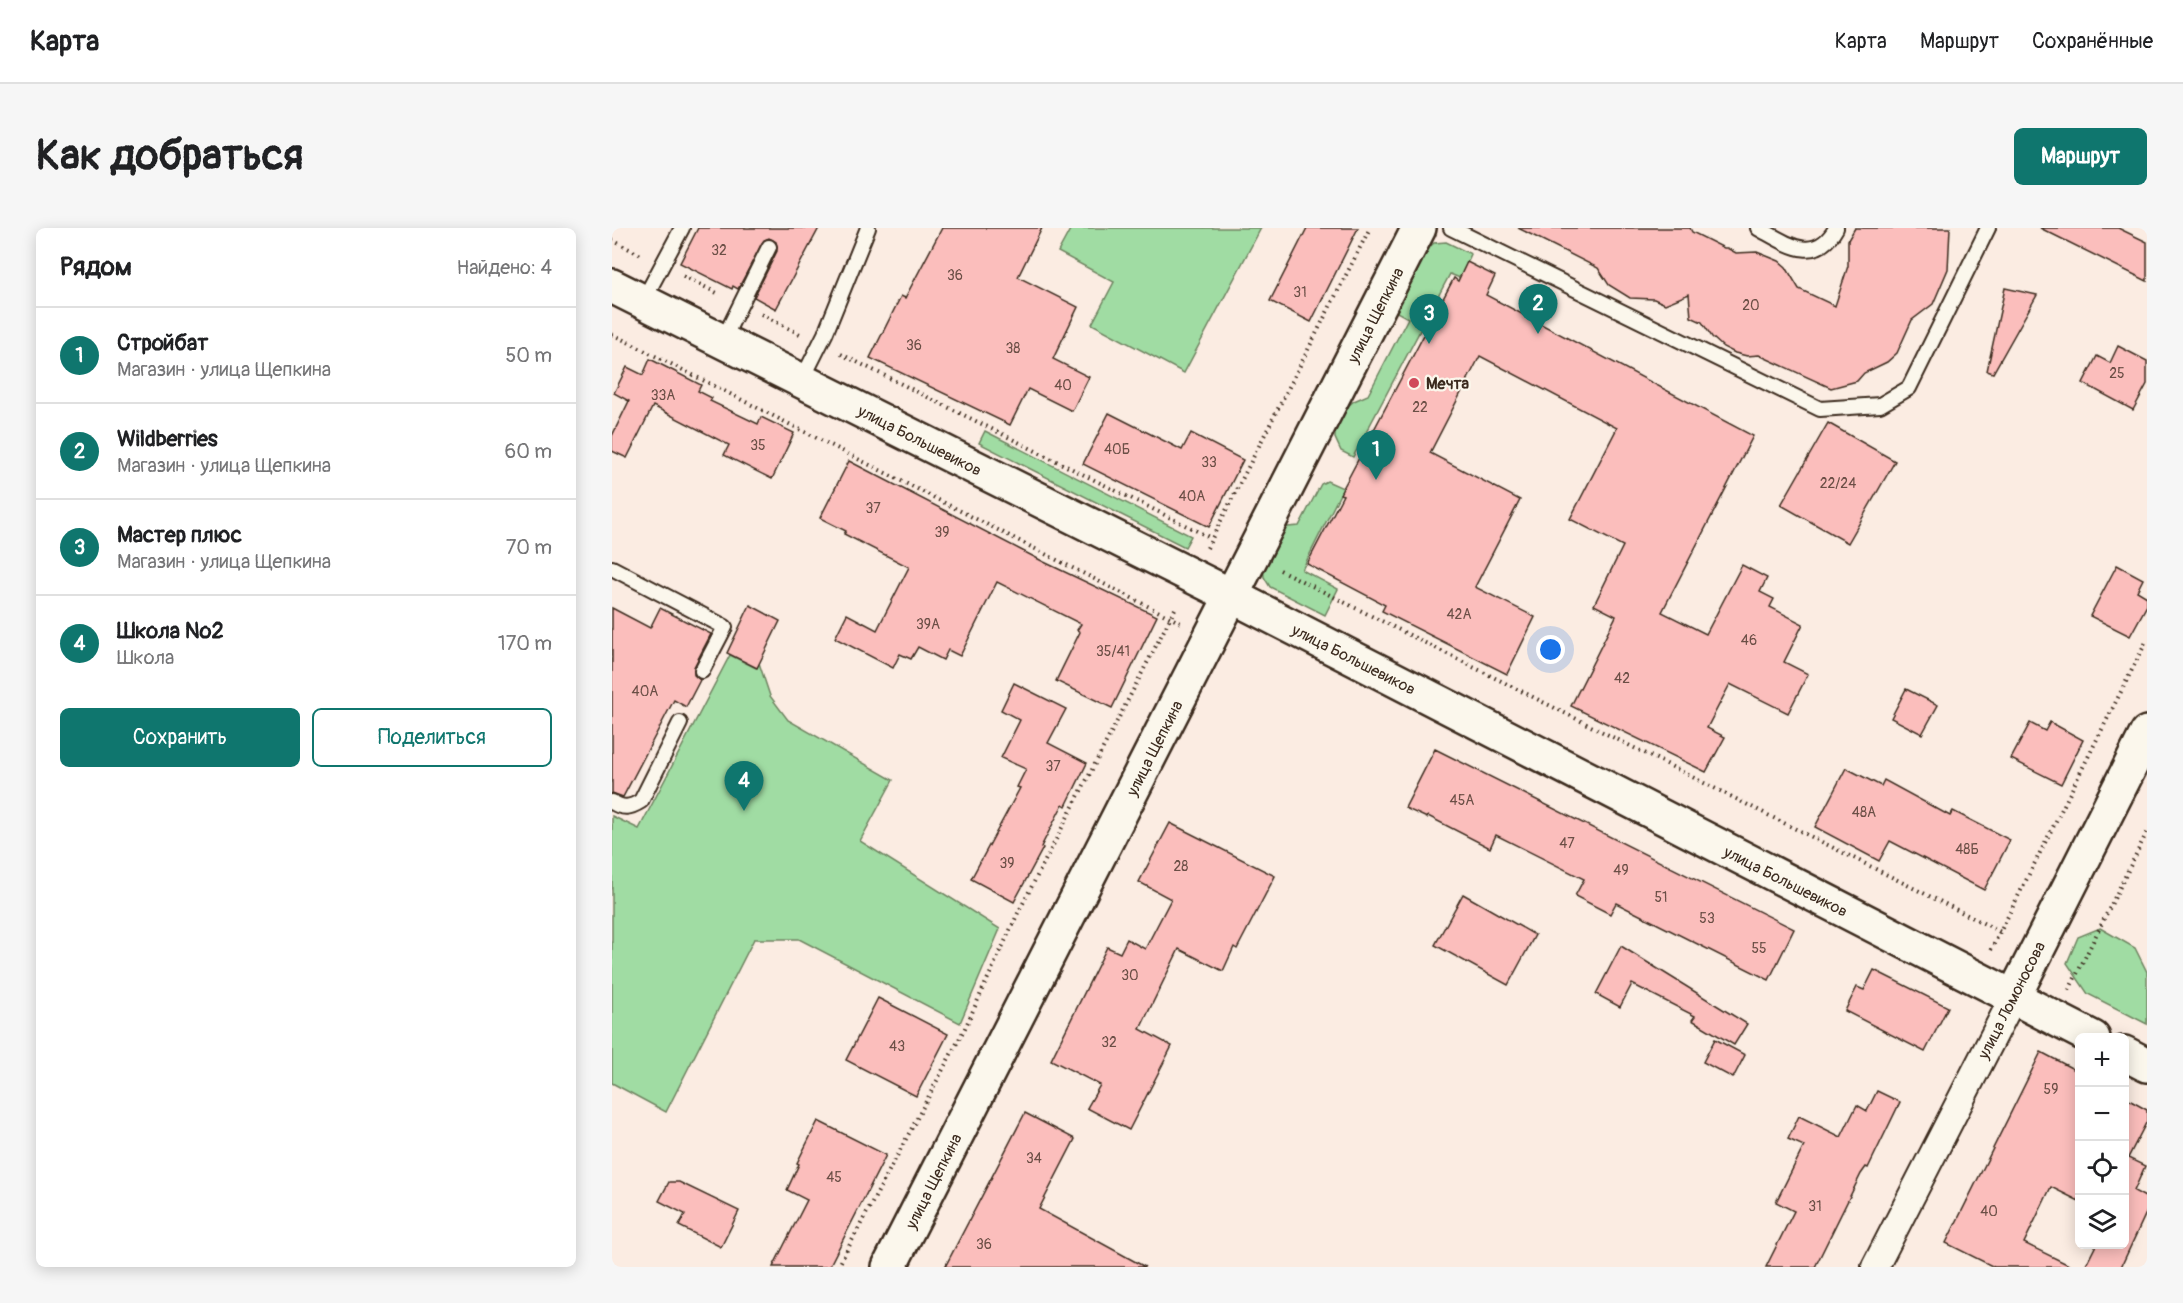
<!DOCTYPE html>
<html lang="ru">
<head>
<meta charset="utf-8">
<style>
	:root { --surface:#fff; --page:#f6f6f6; --text:#202124; --muted:#757577; --line:#e0e0e0; --accent:#0f766e }
	body { margin:0; font-family:Pangolin,sans-serif; background:var(--page); color:var(--text) }
	.controls { position:absolute; right:18px; bottom:18px; display:grid; overflow:hidden; border-radius:9px; box-shadow:0 3px 15px #0003 }
	.controls button { width:54px; height:54px; display:grid; place-items:center; padding:0; border:0; border-bottom:2px solid var(--line); background:var(--surface); color:var(--text); font:30px sans-serif }
	.you { position:absolute; left:939px; top:422px; width:21px; height:21px; margin:-15px; border:4px solid #fff; border-radius:50%; background:#1a73e8; box-shadow:0 0 0 9px #1a73e833 }
	.badge { display:grid; place-items:center; width:39px; height:39px; border-radius:50%; background:var(--accent); color:#fff; font-size:20px; font-weight:700 }
	.pin { position:absolute; translate:-50% -50px; filter:drop-shadow(0 2px 3px #0008) }
	.pin::after { content:''; position:absolute; top:32px; width:21px; height:18px; background:inherit; clip-path:polygon(0 0,100% 0,50% 100%) }
	.list { margin:0; padding:0; list-style:none }
	h2 { display:flex; justify-content:space-between; align-items:center; height:78px; margin:0; padding:0 24px; font-size:26px }
	h2 small { font-size:20px; font-weight:400; color:var(--muted) }
	.list li { display:grid; grid-template-columns:39px 1fr auto; gap:18px; align-items:center; box-sizing:border-box; height:96px; padding:0 24px; border-top:2px solid var(--line) }
	.list b { display:block; font-size:22px; white-space:nowrap }
	.list p { margin:0; font-size:20px; white-space:nowrap; color:var(--muted) }
	.list em { font-size:20px; font-style:normal; color:var(--muted) }
	.actions { display:flex; gap:12px; padding:18px 24px }
	.actions a { flex:1; padding:14px 0; border:2px solid var(--accent); border-radius:9px; text-align:center; font-size:21px; color:var(--accent) }
	.actions .main { background:var(--accent); color:#fff }
	.icon { flex:none; width:33px; height:33px; fill:none; stroke:currentColor; stroke-width:2; stroke-linecap:round; stroke-linejoin:round }
	.map { position:relative; flex:none; width:1535px; height:1039px; overflow:hidden; border-radius:9px }
	header { display:flex; align-items:center; gap:36px; box-sizing:border-box; height:84px; padding:0 30px; background:var(--surface); border-bottom:2px solid var(--line) }
	header strong { font-size:28px }
	nav { display:flex; gap:33px; margin-inline-start:auto; font-size:21px }
	.intro { display:flex; align-items:center; justify-content:space-between; box-sizing:border-box; height:144px; padding:0 36px }
	h1 { margin:0; font-size:42px }
	.button { padding:15px 27px; border-radius:9px; background:var(--accent); color:#fff; font-size:21px; font-weight:700 }
	main { display:flex; gap:36px; padding:0 36px }
	aside { flex:1; background:var(--surface); border-radius:9px; box-shadow:0 3px 15px #0003 }
	.map>svg:first-child { display:block }
</style>
</head>
<body>
<header>
<strong>Карта</strong>
<nav><a>Карта</a><a>Маршрут</a><a>Сохранённые</a></nav>
</header>
<div class="intro"><h1>Как добраться</h1><a class="button">Маршрут</a></div>
<main>
<aside>
<h2>Рядом<small>Найдено: 4</small></h2>
<ul class="list">
<li><span class="badge">1</span><div><b>Стройбат</b><p>Магазин · улица Щепкина</p></div><em>50 m</em></li>
<li><span class="badge">2</span><div><b>Wildberries</b><p>Магазин · улица Щепкина</p></div><em>60 m</em></li>
<li><span class="badge">3</span><div><b>Мастер плюс</b><p>Магазин · улица Щепкина</p></div><em>70 m</em></li>
<li><span class="badge">4</span><div><b>Школа №2</b><p>Школа</p></div><em>170 m</em></li>
</ul>
<div class="actions"><a class="main">Сохранить</a><a>Поделиться</a></div>
</aside>
<div class="map">
<svg width="1535" height="1039" viewBox="0 0 1535 1039">
	<rect width="100%" height="100%" fill="#fbece2"/>
	<filter id="ink" filterUnits="userSpaceOnUse"><feTurbulence type="fractalNoise" baseFrequency=".0167" numOctaves="2"/><feDisplacementMap in="SourceGraphic" scale="12" xChannelSelector="R" yChannelSelector="G"/><feConvolveMatrix kernelMatrix="1 2 1 2 8 2 1 2 1" color-interpolation-filters="sRGB"/></filter>
	<g filter="url(#ink)">
		<g fill="#a0dca3" stroke="#6e8360" stroke-width="1.5">
			<polygon points="459,0 649,0 572,145 480,96 502,54 446,24"/>
			<polygon points="834,14 859,26 848,50 838,46 741,229 729,223 723,210 723,197 731,182 742,173 756,167 796,90 781,82 814,22 822,15"/>
			<polygon points="373,203 579,308 573,319 367,215"/>
			<polygon points="715,253 731,260 690,342 726,361 713,387 658,359 652,349 651,337 666,306 676,299 687,298 709,256"/>
			<polygon points="118,427 144,440 147,435 158,468 176,492 281,552 248,613 388,701 348,795 187,711 142,711 54,884 0,855 0,588 27,601"/>
			<polygon points="1488,700 1523,720 1535,744 1535,796 1476,766 1455,735 1466,709"/>
		</g>
		<g fill="#fbbebc" stroke="#3b2a1e" stroke-width="1.5">
			<polygon points="86,0 207,0 164,81 142,69 165,23 164,14 157,10 152,12 126,61 121,58 120,61 68,35"/>
			<polygon points="330,0 430,0 406,49 466,79 441,131 477,149 460,183 416,161 398,197 258,130 289,68 293,70"/>
			<polygon points="695,0 746,0 699,94 658,73"/>
			<polygon points="906,0 1078,0 1080,4 1112,20 1115,20 1124,25 1145,24 1167,33 1174,39 1187,61 1223,78 1236,38 1236,12 1243,0 1338,0 1336,41 1321,76 1300,92 1285,125 1275,134 1252,145 1245,153 1219,160 1147,127 1135,128 1123,125 1111,119 1100,109 1090,94 1079,89 1077,66 1053,76 1042,71 1018,70 997,57 986,40"/>
			<polygon points="1428,0 1506,0 1535,14 1535,53"/>
			<polygon points="855,34 883,48 874,67 1141,208 1050,384 1094,406 1130,337 1155,350 1148,364 1162,371 1158,379 1191,396 1172,434 1196,446 1176,485 1118,456 1095,500 1113,509 1094,544 959,478 1004,388 982,377 1011,318 958,291 1005,200 868,128 818,225 908,272 863,359 923,389 895,446 770,383 773,377 695,336 731,267 728,266 842,50 846,53"/>
			<polygon points="1393,60 1425,67 1381,145 1375,143"/>
			<polygon points="1506,118 1535,133 1535,156 1521,182 1471,155 1485,128 1498,135"/>
			<polygon points="38,131 89,157 86,163 100,170 98,173 146,196 149,189 182,205 160,251 112,227 117,217 41,178 15,230 0,223 0,208 17,173 2,165 15,139 31,147"/>
			<polygon points="497,185 570,222 579,205 631,232 597,299 471,236"/>
			<polygon points="1216,195 1283,233 1236,315 1169,277"/>
			<polygon points="237,233 432,334 545,388 500,480 444,453 468,404 465,402 469,396 385,354 348,428 336,422 331,432 306,419 299,431 288,426 281,440 223,410 235,386 265,402 297,339 232,306 234,303 208,290"/>
			<polygon points="1505,337 1531,351 1525,363 1535,369 1535,377 1518,408 1478,388"/>
			<polygon points="138,377 168,393 145,440 115,425"/>
			<polygon points="0,380 38,400 48,380 99,406 82,439 82,447 88,452 74,479 62,472 11,569 0,565"/>
			<polygon points="402,455 454,481 436,515 475,535 454,578 451,576 429,619 431,620 402,674 359,651 408,560 405,559 414,541 389,530 408,492 389,482"/>
			<polygon points="1294,461 1326,477 1310,506 1279,490"/>
			<polygon points="1438,494 1471,512 1449,556 1399,531 1418,495 1433,503"/>
			<polygon points="823,521 1182,701 1157,752 1004,675 998,686 963,668 972,651 884,607 878,620 816,588 815,590 793,580"/>
			<polygon points="1234,540 1269,558 1272,552 1338,588 1341,583 1398,612 1372,662 1278,613 1267,633 1203,599"/>
			<polygon points="558,595 663,648 625,721 622,719 611,743 567,721 528,801 560,818 517,902 475,880 488,857 439,832 495,719 508,725 515,711 533,721 559,671 527,654"/>
			<polygon points="851,666 923,707 896,757 823,717"/>
			<polygon points="1009,718 1135,796 1122,817 1080,792 1083,788 1020,756 1008,779 984,766"/>
			<polygon points="1262,742 1336,779 1313,824 1233,783 1245,759 1252,762"/>
			<polygon points="266,770 336,806 304,868 234,832"/>
			<polygon points="1103,811 1133,827 1121,850 1091,834"/>
			<polygon points="1429,824 1467,844 1467,973 1439,959 1412,1015 1461,1039 1382,1039 1334,1015"/>
			<polygon points="1265,863 1288,874 1256,940 1254,939 1249,946 1203,1039 1154,1039 1182,983 1164,974 1192,918 1176,911 1187,888 1229,909 1245,877 1255,883"/>
			<polygon points="1517,872 1535,882 1535,893 1516,930 1533,938 1522,963 1535,970 1535,983 1509,1039 1473,1039 1484,1017 1512,1017 1512,879"/>
			<polygon points="413,885 463,911 427,981 533,1039 333,1039"/>
			<polygon points="206,893 274,927 217,1039 161,1039 195,972 175,962 187,936 185,935"/>
			<polygon points="57,954 67,954 127,983 109,1019 67,998 73,986 47,973"/>
		</g>
		<g fill="none" stroke-linecap="round" stroke-linejoin="round">
			<g stroke="#3b2a1e" stroke-width="18">
				<g id="lane">
					<polyline points="839,0 1208,181 1268,177 1297,160 1376,0"/>
					<path d="M1146,0c28,15 57,38 78,0"/>
					<polyline points="31,73 70,0"/>
					<polyline points="111,112 157,19"/>
					<polyline points="190,152 213,106 256,0"/>
					<polyline points="0,340 113,399 90,443"/>
					<path d="M0,574c11,7 18,6 29,-1l39,-78"/>
				</g>
			</g>
			<g stroke="#3b2a1e" stroke-width="30">
				<polyline id="street" points="1263,1039 1401,770"/>
			</g>
			<g stroke="#3b2a1e" stroke-width="38">
				<g id="secondary">
					<polyline points="0,58 620,368 1481,810"/>
					<polyline points="1401,770 1535,505"/>
					<polyline points="1512,825 1535,837"/>
					<polyline points="277,1039 807,0"/>
				</g>
			</g>
			<g stroke="#3b2a1e" stroke-width="4" stroke-dasharray="1.5 4.5" stroke-linecap="butt">
				<polyline points="0,12 29,27"/>
				<polyline points="71,48 107,66"/>
				<polyline points="149,86 188,106"/>
				<polyline points="0,106 569,395"/>
				<polyline points="229,126 599,310"/>
				<polyline points="595,320 758,0"/>
				<polyline points="668,342 1389,704"/>
				<polyline points="1379,722 1535,412"/>
				<polyline points="1457,762 1535,604"/>
				<polyline points="226,1039 353,800 406,685 565,377"/>
			</g>
			<use href="#lane" stroke="#fbf7ec" stroke-width="14"/>
			<use href="#street" stroke="#fbf7ec" stroke-width="26"/>
			<use href="#secondary" stroke="#fbf7ec" stroke-width="33"/>
		</g>
	</g>
	<circle fill="#d1495b" stroke="#fbf7ec" stroke-width="2" cx="802" cy="155" r="6"/>
	<g text-anchor="middle" stroke-width="4.5" stroke-linejoin="round" paint-order="stroke">
		<g font-size="14" fill="#6b4f46">
			<text x="107" y="27">32</text>
			<text x="343" y="52">36</text>
			<text x="688" y="69">31</text>
			<text x="1139" y="82">20</text>
			<text x="302" y="122">36</text>
			<text x="401" y="125">38</text>
			<text x="1505" y="150">25</text>
			<text x="451" y="162">40</text>
			<text x="51" y="172">33А</text>
			<text x="808" y="184">22</text>
			<text x="146" y="222">35</text>
			<text x="505" y="226">40Б</text>
			<text x="597" y="239">33</text>
			<text x="1226" y="260">22/24</text>
			<text x="580" y="273">40А</text>
			<text x="261" y="285">37</text>
			<text x="330" y="309">39</text>
			<text x="847" y="391">42А</text>
			<text x="316" y="401">39А</text>
			<text x="1137" y="417">46</text>
			<text x="501" y="428">35/41</text>
			<text x="1010" y="455">42</text>
			<text x="33" y="468">40А</text>
			<text x="441" y="543">37</text>
			<text x="850" y="577">45А</text>
			<text x="1252" y="589">48А</text>
			<text x="955" y="620">47</text>
			<text x="1355" y="626">48Б</text>
			<text x="395" y="640">39</text>
			<text x="569" y="643">28</text>
			<text x="1009" y="647">49</text>
			<text x="1049" y="674">51</text>
			<text x="1095" y="695">53</text>
			<text x="1147" y="725">55</text>
			<text x="518" y="752">30</text>
			<text x="497" y="819">32</text>
			<text x="285" y="823">43</text>
			<text x="1439" y="866">59</text>
			<text x="422" y="935">34</text>
			<text x="222" y="954">45</text>
			<text x="1203" y="983">31</text>
			<text x="1377" y="988">40</text>
			<text x="372" y="1021">36</text>
		</g>
		<g font-size="16" fill="#3b2a1e" stroke="#fbf7ec">
			<text transform="translate(763 87) rotate(-63)" y="6">улица Щепкина</text>
			<text transform="translate(308 212) rotate(27)" y="6">улица Большевиков</text>
			<text transform="translate(742 431) rotate(27)" y="6">улица Большевиков</text>
			<text transform="translate(542 520) rotate(-63)" y="6">улица Щепкина</text>
			<text transform="translate(1174 653) rotate(27)" y="6">улица Большевиков</text>
			<text transform="translate(1399 772) rotate(-63)" y="6">улица Ломоносова</text>
			<text transform="translate(321 953) rotate(-63)" y="6">улица Щепкина</text>
		</g>
		<g font-size="16" font-weight="bold" fill="#3b2a1e" stroke="#fbf7ec" text-anchor="start">
			<text x="814" y="161">Мечта</text>
		</g>
	</g>
</svg>
<div class="controls">
<button>+</button>
<button>−</button>
<button><svg class="icon" aria-label="locate" viewBox="0 0 24 24"><circle cx="12" cy="12" r="6"/><path d="M12 2v4M12 18v4M2 12h4M18 12h4"/></svg></button>
<button><svg class="icon" aria-label="layers" viewBox="0 0 24 24"><path d="M12 4l9 5-9 5-9-5zM3 14l9 5 9-5"/></svg></button>
</div>
<div class="you"></div>
<div class="pin badge" style="left:764px;top:252px">1</div>
<div class="pin badge" style="left:926px;top:106px">2</div>
<div class="pin badge" style="left:817px;top:116px">3</div>
<div class="pin badge" style="left:132px;top:583px">4</div>
</div>
</main>
</body>
</html>
